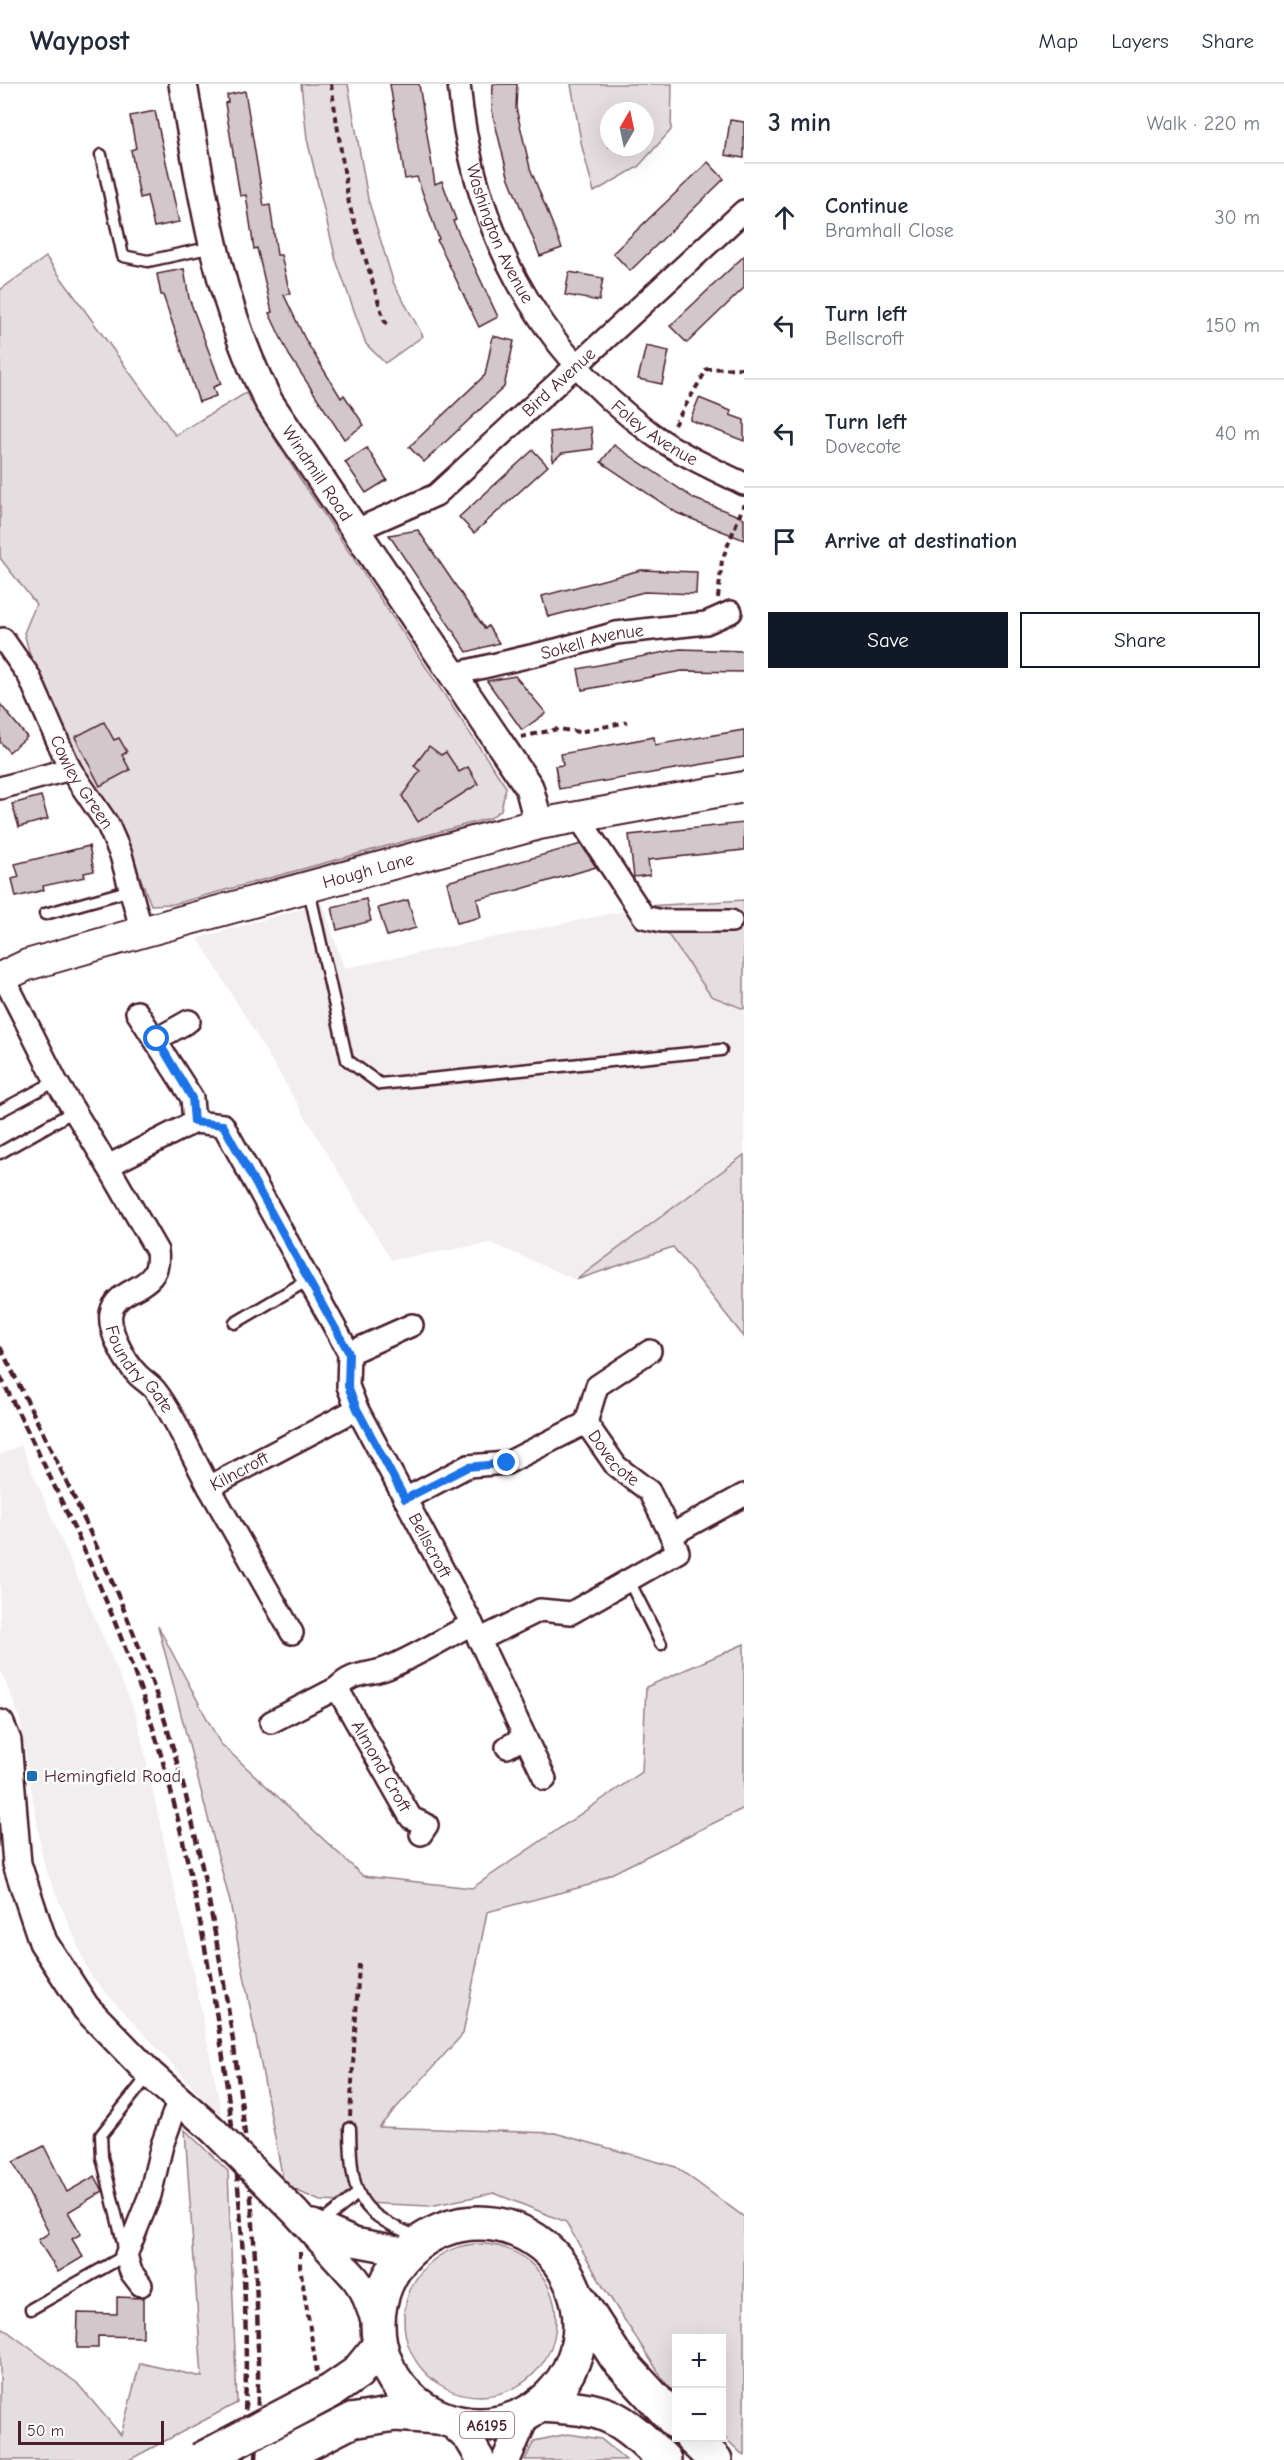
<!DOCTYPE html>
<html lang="en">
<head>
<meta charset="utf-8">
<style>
	:root { --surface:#fff; --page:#f2f2f3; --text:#1f2937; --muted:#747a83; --line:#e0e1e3; --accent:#111827 }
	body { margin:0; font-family:"Comic Neue",sans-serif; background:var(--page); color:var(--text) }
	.controls { position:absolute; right:18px; bottom:18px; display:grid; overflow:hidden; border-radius:0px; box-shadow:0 6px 24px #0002 }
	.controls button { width:54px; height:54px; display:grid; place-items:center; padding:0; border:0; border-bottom:2px solid var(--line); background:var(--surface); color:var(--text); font:30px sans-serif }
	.compass { position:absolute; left:600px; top:18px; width:54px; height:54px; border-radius:50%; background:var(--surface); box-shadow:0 6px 24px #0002; rotate:9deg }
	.scale { position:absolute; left:18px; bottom:15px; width:146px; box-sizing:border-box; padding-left:6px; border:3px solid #4a1f2b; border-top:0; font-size:16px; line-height:21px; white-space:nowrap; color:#4a1f2b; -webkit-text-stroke:4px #fff; paint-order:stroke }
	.stop { position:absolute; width:18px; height:18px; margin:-14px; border:4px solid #1a73e8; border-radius:50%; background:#fff }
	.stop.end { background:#1a73e8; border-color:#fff; box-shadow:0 2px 6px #0008 }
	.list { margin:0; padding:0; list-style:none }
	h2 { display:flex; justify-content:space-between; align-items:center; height:78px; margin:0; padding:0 24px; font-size:26px }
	h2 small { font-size:20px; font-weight:400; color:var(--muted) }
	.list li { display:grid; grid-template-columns:39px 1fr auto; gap:18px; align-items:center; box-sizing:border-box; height:108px; padding:0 24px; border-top:2px solid var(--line) }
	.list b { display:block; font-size:22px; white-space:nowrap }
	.list p { margin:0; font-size:20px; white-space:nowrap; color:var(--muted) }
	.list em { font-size:20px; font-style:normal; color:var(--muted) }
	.actions { display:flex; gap:12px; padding:18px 24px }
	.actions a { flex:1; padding:14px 0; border:2px solid var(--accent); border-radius:0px; text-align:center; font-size:21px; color:var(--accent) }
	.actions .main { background:var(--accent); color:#fff }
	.icon { flex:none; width:33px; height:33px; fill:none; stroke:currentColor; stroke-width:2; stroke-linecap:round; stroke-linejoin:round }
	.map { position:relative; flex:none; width:744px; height:2376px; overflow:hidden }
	header { display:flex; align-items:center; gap:36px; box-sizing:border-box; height:84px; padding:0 30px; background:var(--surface); border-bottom:2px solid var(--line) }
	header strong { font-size:28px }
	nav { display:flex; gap:33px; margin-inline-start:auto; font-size:21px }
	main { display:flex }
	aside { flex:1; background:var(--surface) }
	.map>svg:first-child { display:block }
</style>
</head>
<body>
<header>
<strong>Waypost</strong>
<nav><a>Map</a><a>Layers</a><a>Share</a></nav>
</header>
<main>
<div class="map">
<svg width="744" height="2376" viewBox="0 0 744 2376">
	<rect width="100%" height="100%" fill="#fff"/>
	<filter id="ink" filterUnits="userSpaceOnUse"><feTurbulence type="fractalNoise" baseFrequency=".0167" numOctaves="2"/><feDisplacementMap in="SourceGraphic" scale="12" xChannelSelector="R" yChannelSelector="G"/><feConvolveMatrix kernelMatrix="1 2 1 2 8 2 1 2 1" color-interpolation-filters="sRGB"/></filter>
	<g filter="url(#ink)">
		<g fill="#f2eeef">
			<polygon points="323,819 344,884 648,822 711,912 744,925 744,1071 576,1196 491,1159 391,1176 198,854"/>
			<polygon points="21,1361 136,1630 196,1901 223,2036 90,1891 44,1781 19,1631 0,1585 0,1371"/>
		</g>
		<g fill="#e5dee0" stroke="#987e86" stroke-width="1.5" fill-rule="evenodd">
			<polygon points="301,0 348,0 368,115 394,200 423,252 385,279 366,260 336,176 307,55"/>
			<path d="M571,0h101l-1,46 -33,37 -44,25 -12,-45zM609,27h36v36h-36z"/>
			<polygon points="46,173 175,351 246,309 301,396 506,703 501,726 490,734 174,820 151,821 117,733 81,683 30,571 24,549 36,520 0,474 0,206"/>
			<polygon points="744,816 744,925 711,912 648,822"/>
			<polygon points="744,1071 744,1253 673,1163 576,1196"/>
			<polygon points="158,1542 220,1659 363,1792 472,1804 642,1688 646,1603 744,1560 744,1724 589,1801 487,1828 463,1950 379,2043 555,2049 676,2083 744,2133 744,2372 722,2351 722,2254 676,2254 676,2311 668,2303 602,2201 566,2138 494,2109 430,2122 320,2117 284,2101 230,1818"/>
			<polygon points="185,2046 228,2087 237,2319 129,2376 0,2376 0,2242 77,2299 121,2351 140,2279 202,2293"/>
			<circle cx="480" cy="2236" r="76"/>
			<polygon points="568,2350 601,2355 626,2376 525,2376 534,2357"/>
		</g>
		<g fill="#d2c7cb" stroke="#4a1f2b" stroke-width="1.5">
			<polygon points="390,0 419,0 435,100 442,97 456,136 453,137 498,233 479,243 437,156 439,155 417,93 405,95"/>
			<polygon points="493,0 517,0 516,24 530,84 562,164 540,172 508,92 492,27"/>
			<polygon points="245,7 264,122 270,121 277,171 281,171 290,210 284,211 306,257 341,314 344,311 364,341 344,355 289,271 269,229 272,228 257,164 254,165 246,111 240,112 225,19 228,18 227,11"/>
			<polygon points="155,27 179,138 154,143 147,112 140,114 131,66 136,64 130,32"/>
			<polygon points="730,36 744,38 744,74 725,71"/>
			<polygon points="708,78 724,95 630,187 613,169"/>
			<polygon points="744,172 744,204 687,259 670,242"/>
			<polygon points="184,185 189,214 221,300 213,303 216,312 199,318 163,211 161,211 157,190"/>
			<polygon points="569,188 603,194 599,217 565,211"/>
			<polygon points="493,252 514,257 504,303 424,378 409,363 485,291"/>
			<polygon points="646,262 669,267 662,300 638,295"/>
			<polygon points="699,314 731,327 730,331 744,336 744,357 690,336"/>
			<polygon points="591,343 593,365 562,369 553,377 550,348"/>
			<polygon points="614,361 695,415 744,434 744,456 677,429 601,378"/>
			<polygon points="367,364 387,396 366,409 345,378"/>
			<polygon points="533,366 548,382 474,449 459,433"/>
			<polygon points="418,446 485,545 488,542 499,559 467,568 389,451"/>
			<polygon points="641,486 697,488 696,510 644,508 548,533 542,512"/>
			<polygon points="680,565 744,567 744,588 682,587 582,606 578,585"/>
			<polygon points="515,592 546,629 522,646 487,597"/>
			<polygon points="0,620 27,653 9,668 0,658"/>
			<polygon points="104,638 114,656 119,654 127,668 122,671 130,686 100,702 75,653"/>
			<polygon points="744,646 744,673 559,705 555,682 563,681 561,670 654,653 655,661"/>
			<polygon points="429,662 441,671 446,668 459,688 468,683 478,700 418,738 402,712 420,687 414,682"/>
			<polygon points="41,712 48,735 19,743 12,720"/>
			<polygon points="744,739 744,766 648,776 650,791 634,793 629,751"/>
			<polygon points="581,760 596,783 518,806 477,815 481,833 457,839 447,798"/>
			<polygon points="89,762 94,787 84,789 85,793 43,802 44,806 16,813 12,795 19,793 15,780"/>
			<polygon points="366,815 371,837 337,846 332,823"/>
			<polygon points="408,816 416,844 387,852 378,824"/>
			<polygon points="44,2062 67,2108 95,2092 103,2107 68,2128 81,2150 72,2155 83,2173 58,2188 38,2156 49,2149 13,2078"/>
			<polygon points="117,2213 143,2214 143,2253 98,2252 98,2264 77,2264 78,2229 117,2230"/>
		</g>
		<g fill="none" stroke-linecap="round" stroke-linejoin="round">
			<g stroke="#4a1f2b" stroke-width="15">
				<g id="service">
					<polyline points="101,71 123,172 148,177 213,163"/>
					<polyline points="309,806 347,976 380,1000 721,966"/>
					<polyline points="45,830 131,806"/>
					<polyline points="0,1027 56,997"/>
					<polyline points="0,1069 74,1027"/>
					<polyline points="235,1239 308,1196"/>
					<polyline points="629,1497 661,1560"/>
					<path d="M350,2044c1,70 7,86 74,111"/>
					<polyline points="320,2140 357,2110"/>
					<polyline points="31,2225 126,2171 102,2073 101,2051 149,1991"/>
				</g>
			</g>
			<g stroke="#4a1f2b" stroke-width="26">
				<g id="minor">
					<path id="s1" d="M459,0c13,142 77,265 193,350 28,20 61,35 92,50"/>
					<path id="s2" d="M356,446l80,-35 308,-284"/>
					<path id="s3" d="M3,555l26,37 41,93 38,56 13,30 21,77"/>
					<path id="s4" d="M454,590l102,-24 60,-17 90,-10 25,-11"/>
					<polyline points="0,704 70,685"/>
					<polyline points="577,731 644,833 662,837 731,837"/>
					<polyline points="3,892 56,997 108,1082 194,1038"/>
					<polyline points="137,928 192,1014 194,1038"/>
					<polyline points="157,955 189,937"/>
					<path id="s5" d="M194,1038l29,3 126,228 -1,33 9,23 115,215 53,113 -18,10"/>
					<path id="s6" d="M108,1082l49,85c6,42 -40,33 -46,62 -3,18 14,49 27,62 5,5 12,9 17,15 19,24 38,68 54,97"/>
					<polyline points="349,1269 412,1241"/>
					<path id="s7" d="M586,1339l30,43 33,25 22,44 73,-40"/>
					<polyline points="586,1339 597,1302 650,1267"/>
					<polyline points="405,1415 468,1382 507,1379 586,1339"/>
					<path id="s8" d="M292,1549l-83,-146 148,-78"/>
					<polyline points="479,1556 540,1526 571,1529 678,1468 671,1451"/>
					<path d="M337,1604c19,-19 33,-11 55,-22 27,-12 53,-28 80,-42"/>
					<path id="s9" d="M271,1638l66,-34 74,130 16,7 -6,9"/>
					<polyline points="525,1653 545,1695"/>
					<polyline points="141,2201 131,2188 126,2171 150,2111 162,2061 179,2015"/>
				</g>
			</g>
			<g stroke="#4a1f2b" stroke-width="32">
				<g id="tertiary">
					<path id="s10" d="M183,0c19,109 34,218 86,318l260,385 10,37"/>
					<polyline points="0,1640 7,1657 17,1780 43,1858 86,1924 150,1990 213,2046"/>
					<polyline points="295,2128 355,2194 364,2207 378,2243"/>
					<polyline points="313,2140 354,2158 408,2168"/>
					<polyline points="449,2337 469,2356 481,2376"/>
					<polyline points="506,2376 526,2330"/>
				</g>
			</g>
			<g stroke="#4a1f2b" stroke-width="34">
				<g id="secondary">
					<path id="s11" d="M0,894l27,-13 115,-33 397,-108 205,-37"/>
				</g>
			</g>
			<g stroke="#4a1f2b" stroke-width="38">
				<g id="trunk">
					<circle cx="479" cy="2240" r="101"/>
					<polyline points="579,2215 616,2273 676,2338"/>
					<polyline points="331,2307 357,2289 380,2261"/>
					<path d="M539,2321c68,4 77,7 125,55"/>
					<polyline points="351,2337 395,2330 438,2333"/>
					<polyline points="692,2354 715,2376"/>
				</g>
			</g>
			<g stroke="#4a1f2b" stroke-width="4" stroke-dasharray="6 4.5" stroke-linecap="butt">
				<polyline points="331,0 349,120 384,236 388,241"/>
				<polyline points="674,341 707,285 744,284"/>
				<polyline points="718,514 722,476 744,420"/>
				<polyline points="521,653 558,645 579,648 627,638"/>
				<polyline points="350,2032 359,1880"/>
				<polyline points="300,2168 300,2182 317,2288"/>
			</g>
			<use href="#service" stroke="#fff" stroke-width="10"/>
			<use href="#minor" stroke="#fff" stroke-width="21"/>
			<use href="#tertiary" stroke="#fff" stroke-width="27"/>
			<use href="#secondary" stroke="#fff" stroke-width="30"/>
			<use href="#trunk" stroke="#fff" stroke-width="33"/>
			<g stroke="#4a1f2b" stroke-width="4.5" stroke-dasharray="9 4.5" stroke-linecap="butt">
				<path d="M0,1263c49,97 97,194 137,295 38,95 61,197 79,297 32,172 48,346 40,521"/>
				<path d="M0,1292c45,89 89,179 125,272 38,96 61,199 80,300 31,168 48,341 38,512"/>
			</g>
			<g stroke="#4a1f2b" stroke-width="32" stroke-linecap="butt">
				<polyline id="tertiary-bridge" points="213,2046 295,2128"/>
			</g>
			<g stroke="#4a1f2b" stroke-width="38" stroke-linecap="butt">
				<g id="trunk-bridge">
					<polyline points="200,2376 331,2307"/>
					<polyline points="275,2376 351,2337"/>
				</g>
			</g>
			<use href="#tertiary-bridge" stroke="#fff" stroke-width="27"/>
			<use href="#trunk-bridge" stroke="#fff" stroke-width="33"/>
		</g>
	</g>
	<g fill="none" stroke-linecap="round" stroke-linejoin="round" filter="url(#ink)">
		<polyline stroke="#1a73e8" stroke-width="8" points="157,955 192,1014 194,1038 223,1041 349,1269 348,1302 357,1325 405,1415 468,1383 507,1379"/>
	</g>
	<rect fill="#1f6fb2" stroke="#fff" stroke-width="2" x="26" y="1686" width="12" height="12" rx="3"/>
	<g text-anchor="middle" stroke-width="5" stroke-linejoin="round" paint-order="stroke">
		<rect fill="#fff" stroke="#80626b" stroke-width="1.5" x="460" y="2328" width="54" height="26" rx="4.5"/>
		<g font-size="16" font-weight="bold" fill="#4a1f2b">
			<text x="487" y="2347">A6195</text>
		</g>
		<g font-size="18" fill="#4a1f2b" stroke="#fff">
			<text dy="6" stroke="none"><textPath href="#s1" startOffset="156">Washington Avenue</textPath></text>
			<text dy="6" stroke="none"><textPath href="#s2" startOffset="254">Bird Avenue</textPath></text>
			<text dy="6" stroke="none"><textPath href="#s1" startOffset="414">Foley Avenue</textPath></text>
			<text dy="6" stroke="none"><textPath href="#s10" startOffset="417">Windmill Road</textPath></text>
			<text dy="6" stroke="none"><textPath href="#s4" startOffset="142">Sokell Avenue</textPath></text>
			<text dy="6" stroke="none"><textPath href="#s3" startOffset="164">Cowley Green</textPath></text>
			<text dy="6" stroke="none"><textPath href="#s11" startOffset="384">Hough Lane</textPath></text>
			<text dy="6" stroke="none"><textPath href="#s6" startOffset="246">Foundry Gate</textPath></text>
			<text dy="6" stroke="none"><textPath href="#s7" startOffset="45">Dovecote</textPath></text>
			<text dy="6" stroke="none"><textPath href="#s8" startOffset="202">Kilncroft</textPath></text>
			<text dy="6" stroke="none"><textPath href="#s5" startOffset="502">Bellscroft</textPath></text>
			<text dy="6" stroke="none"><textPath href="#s9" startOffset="164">Almond Croft</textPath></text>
		</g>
		<g font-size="18" fill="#4a1f2b" stroke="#fff" text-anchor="start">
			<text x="44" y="1698">Hemingfield Road</text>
		</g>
	</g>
</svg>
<div class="controls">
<button>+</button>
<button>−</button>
</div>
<svg class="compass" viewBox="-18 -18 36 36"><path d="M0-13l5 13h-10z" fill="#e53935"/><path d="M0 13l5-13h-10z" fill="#747a83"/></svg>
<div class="scale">50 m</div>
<div class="stop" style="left:157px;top:955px"></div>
<div class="stop end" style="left:507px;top:1379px"></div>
</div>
<aside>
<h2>3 min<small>Walk · 220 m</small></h2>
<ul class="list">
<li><svg class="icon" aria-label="ahead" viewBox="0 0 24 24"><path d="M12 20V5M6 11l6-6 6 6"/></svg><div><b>Continue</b><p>Bramhall Close</p></div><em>30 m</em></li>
<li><svg class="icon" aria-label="left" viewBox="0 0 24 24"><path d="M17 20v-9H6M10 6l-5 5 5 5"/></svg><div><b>Turn left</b><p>Bellscroft</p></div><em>150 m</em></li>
<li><svg class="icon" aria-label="left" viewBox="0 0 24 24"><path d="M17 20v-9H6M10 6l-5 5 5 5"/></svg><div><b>Turn left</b><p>Dovecote</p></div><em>40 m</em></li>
<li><svg class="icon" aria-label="arrive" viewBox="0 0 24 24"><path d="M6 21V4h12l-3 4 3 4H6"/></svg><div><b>Arrive at destination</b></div></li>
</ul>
<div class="actions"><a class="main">Save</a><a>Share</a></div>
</aside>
</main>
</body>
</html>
